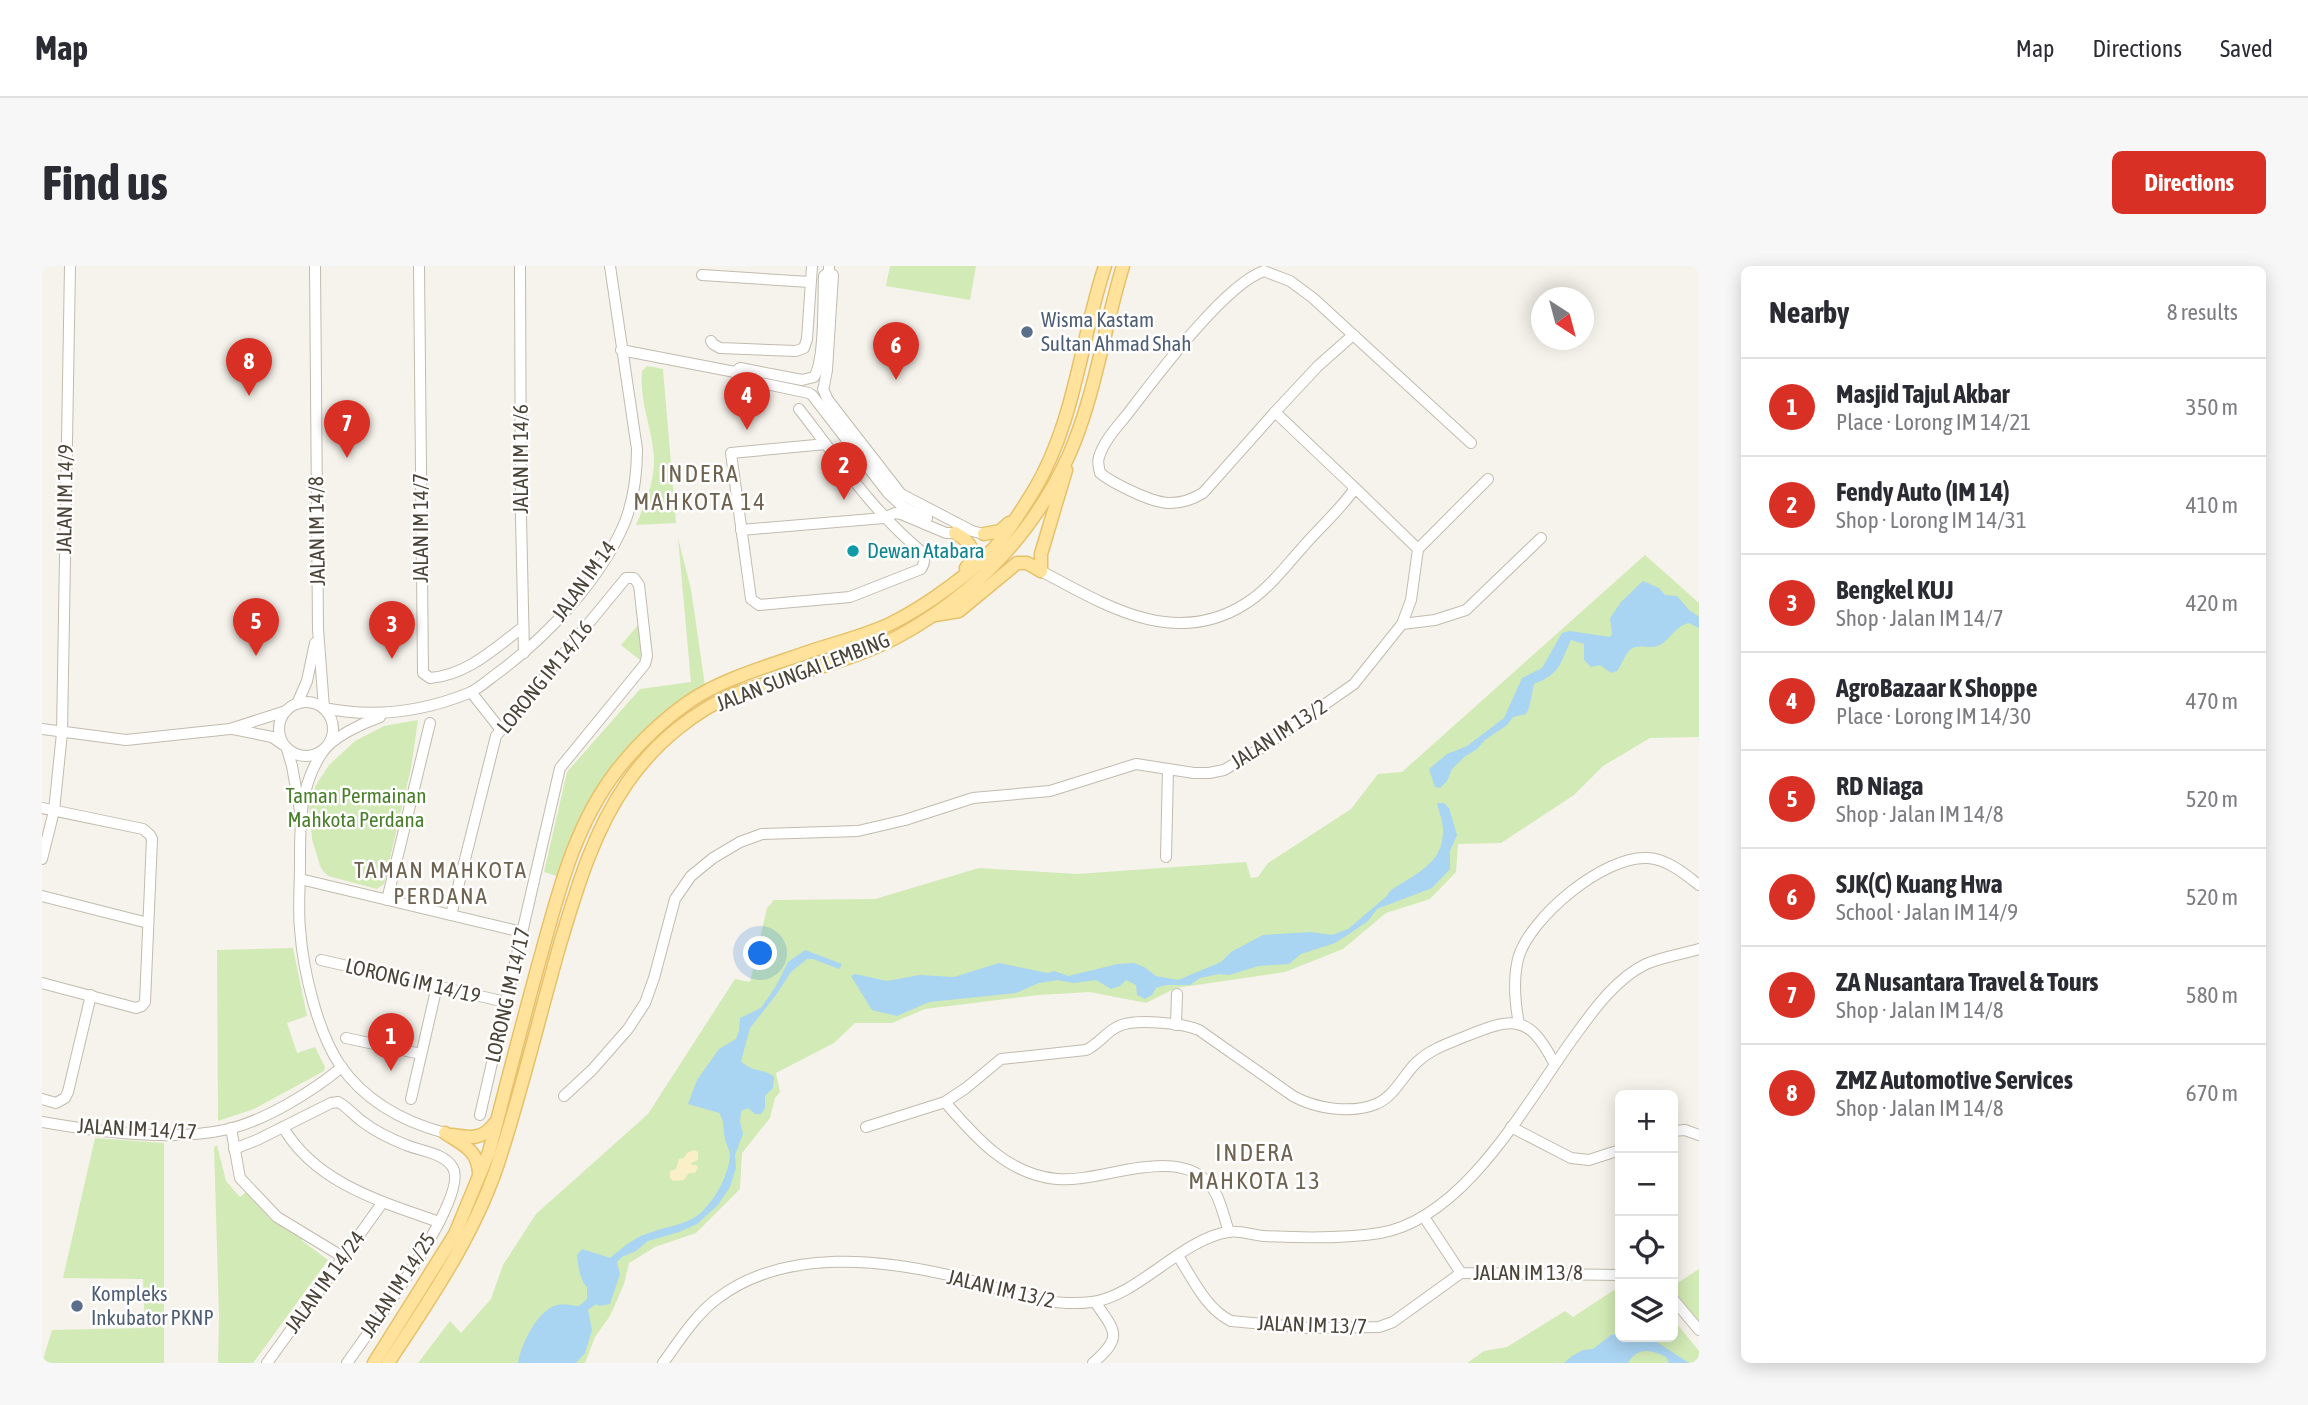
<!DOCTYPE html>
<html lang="en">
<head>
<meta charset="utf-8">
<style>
	:root { --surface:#fff; --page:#f7f7f7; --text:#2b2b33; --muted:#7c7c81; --line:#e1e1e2; --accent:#d93025 }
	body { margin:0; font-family:"Asap Condensed",sans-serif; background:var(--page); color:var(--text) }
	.controls { position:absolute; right:21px; bottom:21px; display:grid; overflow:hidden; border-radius:10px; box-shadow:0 4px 18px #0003 }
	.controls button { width:63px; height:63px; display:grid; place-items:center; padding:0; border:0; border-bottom:2px solid var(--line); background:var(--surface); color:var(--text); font:35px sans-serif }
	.compass { position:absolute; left:1489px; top:21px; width:63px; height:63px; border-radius:50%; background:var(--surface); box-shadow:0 4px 18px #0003; rotate:144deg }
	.you { position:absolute; left:719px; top:688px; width:24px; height:24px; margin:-18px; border:5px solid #fff; border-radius:50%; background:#1a73e8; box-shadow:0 0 0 10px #1a73e833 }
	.badge { display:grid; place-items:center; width:46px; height:46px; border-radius:50%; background:var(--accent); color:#fff; font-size:23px; font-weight:700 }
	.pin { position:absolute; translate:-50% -58px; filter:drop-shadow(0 2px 4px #0008) }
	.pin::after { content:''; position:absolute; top:37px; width:24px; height:21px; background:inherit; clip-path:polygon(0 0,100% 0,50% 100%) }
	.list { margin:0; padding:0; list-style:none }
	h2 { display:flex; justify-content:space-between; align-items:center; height:91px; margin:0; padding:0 28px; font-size:30px }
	h2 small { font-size:23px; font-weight:400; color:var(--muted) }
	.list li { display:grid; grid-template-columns:46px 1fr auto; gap:21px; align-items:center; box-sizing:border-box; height:98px; padding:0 28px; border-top:2px solid var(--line) }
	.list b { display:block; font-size:26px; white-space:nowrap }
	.list p { margin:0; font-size:23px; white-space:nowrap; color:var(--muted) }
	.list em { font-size:23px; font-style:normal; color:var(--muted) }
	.icon { flex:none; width:38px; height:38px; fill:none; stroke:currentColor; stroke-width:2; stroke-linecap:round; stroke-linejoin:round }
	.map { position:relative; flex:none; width:1657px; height:1097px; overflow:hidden; border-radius:10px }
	header { display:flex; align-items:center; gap:42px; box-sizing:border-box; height:98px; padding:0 35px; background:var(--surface); border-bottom:2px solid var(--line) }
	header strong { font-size:33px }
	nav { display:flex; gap:38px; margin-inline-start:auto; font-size:24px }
	.intro { display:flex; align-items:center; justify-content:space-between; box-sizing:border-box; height:168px; padding:0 42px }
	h1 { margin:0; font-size:49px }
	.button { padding:18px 32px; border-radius:10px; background:var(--accent); color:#fff; font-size:24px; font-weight:700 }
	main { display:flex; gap:42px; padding:0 42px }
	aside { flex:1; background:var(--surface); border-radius:10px; box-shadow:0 4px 18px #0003 }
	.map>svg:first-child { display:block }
</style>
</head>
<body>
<header>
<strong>Map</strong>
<nav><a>Map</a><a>Directions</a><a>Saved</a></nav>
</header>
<div class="intro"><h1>Find us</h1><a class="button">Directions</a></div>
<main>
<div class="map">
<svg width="1657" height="1097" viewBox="0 0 1657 1097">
	<rect width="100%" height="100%" fill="#f6f3ec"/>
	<g fill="#d2eab5">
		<polygon points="848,0 934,0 928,34 844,20"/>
		<path d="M605,100l16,3 13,154 -40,2c9,-22 19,-43 18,-68 -2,-29 -15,-56 -12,-86z"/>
		<path d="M636,272l13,51 14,97c-82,48 -112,100 -146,187l-2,3 -13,-4 23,-100 73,-83 51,-7z"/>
		<polygon points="1603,289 1657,337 1657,471 1608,472 1561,500 1532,529 1459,577 1416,578 1414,606 1388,633 1344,647 1301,683 1243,706 1134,722 1104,737 1048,726 997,729 883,743 850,757 813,757 792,777 734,807 738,826 733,832 728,852 700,887 698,923 654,967 613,981 587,997 582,1018 568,1050 553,1071 543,1097 376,1097 408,1055 419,1067 449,1033 461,999 494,948 606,848 693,713 708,716 725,642 732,634 833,633 937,602 1035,608 1204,596 1209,612 1216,611 1226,597 1309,543 1336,508 1360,506"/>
		<polygon points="596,359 599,387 598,394 579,379"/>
		<polygon points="376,454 369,502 342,618 335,623 286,610 282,606 278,600 270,573 267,541 269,532 274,519 287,499 313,475 342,460"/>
		<polygon points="251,682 265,750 245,757 255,787 273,781 283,801 282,805 212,843 176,855 175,684"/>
		<polygon points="53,872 122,877 122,1097 0,1097 10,1064 103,1062 101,1013 21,1012"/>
		<polygon points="175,879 184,915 198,931 204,926 228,953 260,973 259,974 286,994 211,1097 176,1097 177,1051 172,881"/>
		<polygon points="1657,1003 1657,1057 1631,1024 1631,1020"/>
		<polygon points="1572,1024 1578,1026 1578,1071 1631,1071 1631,1053 1657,1085 1657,1097 1425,1097 1442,1085 1465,1081 1523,1045 1531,1051"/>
	</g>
	<polygon fill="#f9efc9" points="652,884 656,886 656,894 649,897 650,899 654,899 656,901 653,907 647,907 642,914 631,915 628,912 628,905 634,903 637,893 642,892 645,887"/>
	<g fill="#a9d4f2">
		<path d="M1601,315l16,7 6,7 12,1 12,14 10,7v11l-10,-5c-16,4 -19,19 -32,23 -9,3 -21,-3 -28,5 -5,5 -7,14 -12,20l-6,2 -11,-8 -9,2 -7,-7v-16l-13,-4c-11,24 -11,34 -37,44l-5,24 -3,6 -13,3 -6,8 -22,15 -8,9 -13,8 -12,12 -5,12 -7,7 -5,-1 -6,-18 18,-15 20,-8 37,-28 18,-40 20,-10 20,-35 8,-2 40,6 2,-3 -2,-16 11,-16z"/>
		<path d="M1395,537h7l5,5 8,27 -7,16v18l-18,19 -55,21 -9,12 -19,13 -14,9 -34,11 -12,10 -31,2 -29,9 -10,-1 -19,4 -10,7h-24l-10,3 -4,7 -7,4 -8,-4 -1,-10 -10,-5 -6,6 -9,3 -15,-9 -22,3 -17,-3 -18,3 -23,10 -87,9 -32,14 -25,-6 -21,-34 4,-2 32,7 33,-6 34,2 45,-14 49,10 6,-2 14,5 50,-12 16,-1 10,4 12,9 22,4 43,-18 10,-10 32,-17 48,-3 21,3 16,-6 39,-33 3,-5c24,-17 54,-27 53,-61 0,-9 -4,-18 -6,-27z"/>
		<path d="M763,684l37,14 -3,5 -26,-10h-6l-16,13 -15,23 -26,33 -9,33c9,11 23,7 33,16l-1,11 -8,8v12l-4,6h-6l-7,-6 -7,3 -1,11 3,12 -8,21 1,13 -6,19 -12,18 -21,19 -18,8 -31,9 -12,10 -14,6 -5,5 3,12 -10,30 -11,2 -3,-2 -8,6 4,20 -7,23 -9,10h-58c3,-18 19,-53 39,-58 7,-2 14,1 22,1l8,-7v-12c-7,-6 -9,-22 -10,-32l5,-6 28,9c11,-9 22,-19 36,-24 17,-7 36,-8 51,-18 16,-12 33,-42 33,-62 -1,-5 -4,-11 -5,-15 -2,-10 0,-17 -6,-26l-31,-9 9,-24 22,-31 17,-10 3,-8 1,-13 21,-10 15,-22 12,-24z"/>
		<path d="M1578,1067v4h29l40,26h-20l-3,-6c-15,-8 -29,-10 -38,6h-64l8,-7 11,-6 10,-1 18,-14z"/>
	</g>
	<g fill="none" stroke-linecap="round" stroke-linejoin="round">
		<g stroke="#c2bbae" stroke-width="12">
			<g id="minor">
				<path d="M273,0l3,363 6,79c49,10 98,4 145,-15 9,-4 18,-12 26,-18 51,-37 105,-94 130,-153 9,-24 12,-47 12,-73l-27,-183"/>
				<path d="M377,0l4,407 7,5c37,-3 64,-29 93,-51"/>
				<polyline points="478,0 479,251 482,387"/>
				<polyline points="660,9 768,16"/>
				<polyline points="669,75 671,78 678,82 754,85 762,82 765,73 770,0"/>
				<polyline points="579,84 693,106 696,112 767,127"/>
				<path d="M693,106l5,-4 62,12 12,-3c11,-16 9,-79 10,-101l5,-4"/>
				<polyline points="782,120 785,104 791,9 787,6 787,1"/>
				<polyline points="781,123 786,134 859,228 930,265 942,268"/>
				<polyline points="770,129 846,227 860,240 885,252"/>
				<path d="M757,143c39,50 74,103 123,143 3,7 3,11 -1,17l-71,28 -91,8 -8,-6 -20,-146 95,-9"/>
				<polyline points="1233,146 1276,100 1311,69"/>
				<path d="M1313,222l-80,-76 -72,81c-28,17 -47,10 -74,-3 -10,-5 -21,-10 -29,-17 -1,-6 -3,-11 -1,-16 5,-17 20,-32 30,-45 27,-35 96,-128 135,-141l26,10 23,17 158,145"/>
				<polyline points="699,264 842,252 853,247 859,248 904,267 913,267"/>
				<polyline points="1376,283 1446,213"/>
				<polyline points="1360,358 1393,354 1424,344 1499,272"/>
				<polyline points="429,426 459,464"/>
				<circle cx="264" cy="463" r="27"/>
				<polyline points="255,438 265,415 273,377"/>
				<path d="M338,451c-17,6 -48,20 -58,36 -23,34 -22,73 -22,112 0,21 -2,43 0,64 3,41 17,102 40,136 25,36 64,57 105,68"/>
				<polyline points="0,463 84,474 188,463 244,445"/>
				<polyline points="191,463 230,471 240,478"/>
				<polyline points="245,483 250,500 258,545"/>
				<polyline points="0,542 101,563 108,569 110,573 103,736 100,740 94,742 0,717"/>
				<polyline points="1124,591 1126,503"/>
				<polyline points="0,593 12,545 20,467 28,0"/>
				<polyline points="258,613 480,666"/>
				<polyline points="0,630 106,657"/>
				<polyline points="345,634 388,457"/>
				<polyline points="409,649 454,470 584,312 592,312 597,319 605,390 603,398 518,502 438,849"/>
				<polyline points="279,694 464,736"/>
				<path d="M1477,758c-4,-21 -6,-44 -1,-65 11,-41 86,-104 130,-101 19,1 37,16 51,27"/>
				<polyline points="1134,759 1135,728"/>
				<polyline points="304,772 379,788"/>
				<path d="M522,830l28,-26 36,-41 17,-26 9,-25 21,-79 16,-23 22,-18 27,-16 22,-8 96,-3 47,-11 68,-22 77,-7 86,-27 58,9h15l15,-3 41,-24 89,-62 48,-60 9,-24 7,-51 -63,-61c-11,18 -38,42 -53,60 -18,20 -34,42 -57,56 -71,45 -140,1 -204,-33"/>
				<polyline points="0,833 14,837 23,832 26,826 49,729"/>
				<polyline points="369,833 395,720"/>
				<path d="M903,836c30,35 63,73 112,77 46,5 132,-42 160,17 5,11 8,24 12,36"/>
				<path d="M0,856c57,10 130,20 187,7 37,-9 84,-38 113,-62"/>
				<path d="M241,861c32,56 99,75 156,95"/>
				<path d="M824,861l79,-25 21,-14 35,-29 85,-9c13,-6 19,-17 31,-23 16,-9 65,-4 82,3l94,66c23,13 59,18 83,8 19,-8 27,-29 41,-42 14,-13 30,-18 47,-25 47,-19 64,-25 90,26"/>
				<polyline points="1469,861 1529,892 1547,894 1578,884"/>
				<polyline points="189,862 198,912 235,951 301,991"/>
				<polyline points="1631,865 1643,864 1657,869"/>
				<path d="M192,883l23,-9 74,-37 7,-1c10,5 16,14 25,20 13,10 28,17 43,23 14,6 39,8 47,23 17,30 -86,166 -106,195"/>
				<polyline points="1382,951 1419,1007 1578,1009"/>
				<path d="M1136,990c15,23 28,53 53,65l76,7 72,-1 14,-5 68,-49"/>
				<polyline points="1631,1033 1657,1064"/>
				<polyline points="225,1097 341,936"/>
				<path d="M621,1097c17,-23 32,-48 55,-65 68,-51 166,-39 243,-20 43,11 86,30 131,24 44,-5 90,-63 136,-70 11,-2 24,3 36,4 38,2 78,3 116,-3 87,-15 148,-134 197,-200 18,-25 40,-55 69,-69 16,-7 36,-10 53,-15"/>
				<path d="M1051,1097c30,-26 23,-31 2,-61"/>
			</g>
		</g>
		<g stroke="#e6c16a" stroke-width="15">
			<g id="major">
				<path d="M913,267c15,8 24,20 11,35"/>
				<polyline points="942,268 958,265 967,257"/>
				<polyline points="999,305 999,288 1024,204"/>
				<polyline points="893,349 917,345 975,297 985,297 999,305"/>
				<path d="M403,867c17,11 33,17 34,40"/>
				<path d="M410,869c18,3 31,5 43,-12"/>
				<path d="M332,1097l81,-129 34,-82c16,-62 32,-124 49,-186 19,-68 35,-140 80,-197 20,-25 46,-50 72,-68 34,-23 79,-35 118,-49 27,-9 56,-16 82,-28 35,-17 87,-54 111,-84 11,-15 22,-32 32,-48 42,-69 47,-150 72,-226"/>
				<path d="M346,1097c43,-65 90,-133 113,-209 22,-69 39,-140 59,-210 17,-56 33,-112 67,-161 27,-39 68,-74 113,-91 24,-9 50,-15 74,-23 28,-9 59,-19 85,-33 76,-42 134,-102 170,-181 26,-59 35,-127 54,-189"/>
			</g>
		</g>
		<use href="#minor" stroke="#fff" stroke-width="10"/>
		<use href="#major" stroke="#ffe39c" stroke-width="12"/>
	</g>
	<g fill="#5c6f8a" stroke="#fff" stroke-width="2.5">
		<circle cx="985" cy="66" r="7"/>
		<circle cx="35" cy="1040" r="7"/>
	</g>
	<circle fill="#0f9aa8" stroke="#fff" stroke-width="2.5" cx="811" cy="285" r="7"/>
	<g text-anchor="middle" stroke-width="5" stroke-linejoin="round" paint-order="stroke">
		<g font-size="21" fill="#4e5e75" stroke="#fff" text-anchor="start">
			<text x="999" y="61">Wisma Kastam<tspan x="999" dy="24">Sultan Ahmad Shah</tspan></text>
			<text x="49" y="1035">Kompleks<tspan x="49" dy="24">Inkubator PKNP</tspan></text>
		</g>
		<g font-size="21" fill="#4b4439" stroke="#fff">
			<text transform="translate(479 193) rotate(-90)" y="7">JALAN IM 14/6</text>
			<text transform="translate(23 233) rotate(-89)" y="7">JALAN IM 14/9</text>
			<text transform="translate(379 262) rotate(-90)" y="7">JALAN IM 14/7</text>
			<text transform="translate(275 265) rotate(-91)" y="7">JALAN IM 14/8</text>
			<text transform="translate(542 315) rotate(-54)" y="7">JALAN IM 14</text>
			<text transform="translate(761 406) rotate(-21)" y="7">JALAN SUNGAI LEMBING</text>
			<text transform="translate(503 411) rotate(-51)" y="7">LORONG IM 14/16</text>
			<text transform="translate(1237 468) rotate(-33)" y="7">JALAN IM 13/2</text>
			<text transform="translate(371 715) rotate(13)" y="7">LORONG IM 14/19</text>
			<text transform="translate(466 729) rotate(-77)" y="7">LORONG IM 14/17</text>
			<text transform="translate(95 863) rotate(3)" y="7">JALAN IM 14/17</text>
			<text x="1486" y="1014">JALAN IM 13/8</text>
			<text transform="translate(283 1016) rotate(-54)" y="7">JALAN IM 14/24</text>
			<text transform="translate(356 1019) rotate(-57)" y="7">JALAN IM 14/25</text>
			<text transform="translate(959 1023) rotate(13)" y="7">JALAN IM 13/2</text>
			<text transform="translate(1270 1059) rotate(2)" y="7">JALAN IM 13/7</text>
		</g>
		<g font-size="21" fill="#0d838f" stroke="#fff" text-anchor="start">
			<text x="825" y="292">Dewan Atabara</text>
		</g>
		<g font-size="21" fill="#4a7f2a" stroke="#fff">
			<text x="314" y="537">Taman Permainan<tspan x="314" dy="24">Mahkota Perdana</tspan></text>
		</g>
		<g font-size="23" letter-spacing="2" fill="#6e6250" stroke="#fff">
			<text x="399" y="612">TAMAN MAHKOTA<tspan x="399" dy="26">PERDANA</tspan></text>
		</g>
		<g font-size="24" letter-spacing="2" fill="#6e6250" stroke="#fff">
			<text x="658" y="216">INDERA<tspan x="658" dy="28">MAHKOTA 14</tspan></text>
			<text x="1213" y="895">INDERA<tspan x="1213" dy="28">MAHKOTA 13</tspan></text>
		</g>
	</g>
</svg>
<div class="controls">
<button>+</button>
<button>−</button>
<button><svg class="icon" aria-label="locate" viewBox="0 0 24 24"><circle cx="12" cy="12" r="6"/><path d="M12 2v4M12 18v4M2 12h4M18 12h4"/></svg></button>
<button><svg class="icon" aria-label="layers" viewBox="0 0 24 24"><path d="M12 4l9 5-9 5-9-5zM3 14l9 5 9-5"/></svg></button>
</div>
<svg class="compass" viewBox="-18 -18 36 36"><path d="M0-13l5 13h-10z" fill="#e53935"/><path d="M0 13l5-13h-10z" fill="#7c7c81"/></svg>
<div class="you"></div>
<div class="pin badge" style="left:349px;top:805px">1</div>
<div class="pin badge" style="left:802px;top:234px">2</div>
<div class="pin badge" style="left:350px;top:393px">3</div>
<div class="pin badge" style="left:705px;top:164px">4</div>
<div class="pin badge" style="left:214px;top:390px">5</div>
<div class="pin badge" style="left:854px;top:114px">6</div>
<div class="pin badge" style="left:305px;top:192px">7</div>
<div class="pin badge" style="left:207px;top:130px">8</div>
</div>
<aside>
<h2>Nearby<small>8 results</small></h2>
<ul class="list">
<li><span class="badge">1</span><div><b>Masjid Tajul Akbar</b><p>Place · Lorong IM 14/21</p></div><em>350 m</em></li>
<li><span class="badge">2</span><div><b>Fendy Auto (IM 14)</b><p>Shop · Lorong IM 14/31</p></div><em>410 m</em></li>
<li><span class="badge">3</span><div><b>Bengkel KUJ</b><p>Shop · Jalan IM 14/7</p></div><em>420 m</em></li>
<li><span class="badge">4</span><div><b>AgroBazaar K Shoppe</b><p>Place · Lorong IM 14/30</p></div><em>470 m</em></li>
<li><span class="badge">5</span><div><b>RD Niaga</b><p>Shop · Jalan IM 14/8</p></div><em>520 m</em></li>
<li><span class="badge">6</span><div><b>SJK(C) Kuang Hwa</b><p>School · Jalan IM 14/9</p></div><em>520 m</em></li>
<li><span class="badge">7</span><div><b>ZA Nusantara Travel &amp; Tours</b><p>Shop · Jalan IM 14/8</p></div><em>580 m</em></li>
<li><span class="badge">8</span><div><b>ZMZ Automotive Services</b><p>Shop · Jalan IM 14/8</p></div><em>670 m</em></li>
</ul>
</aside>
</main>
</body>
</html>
